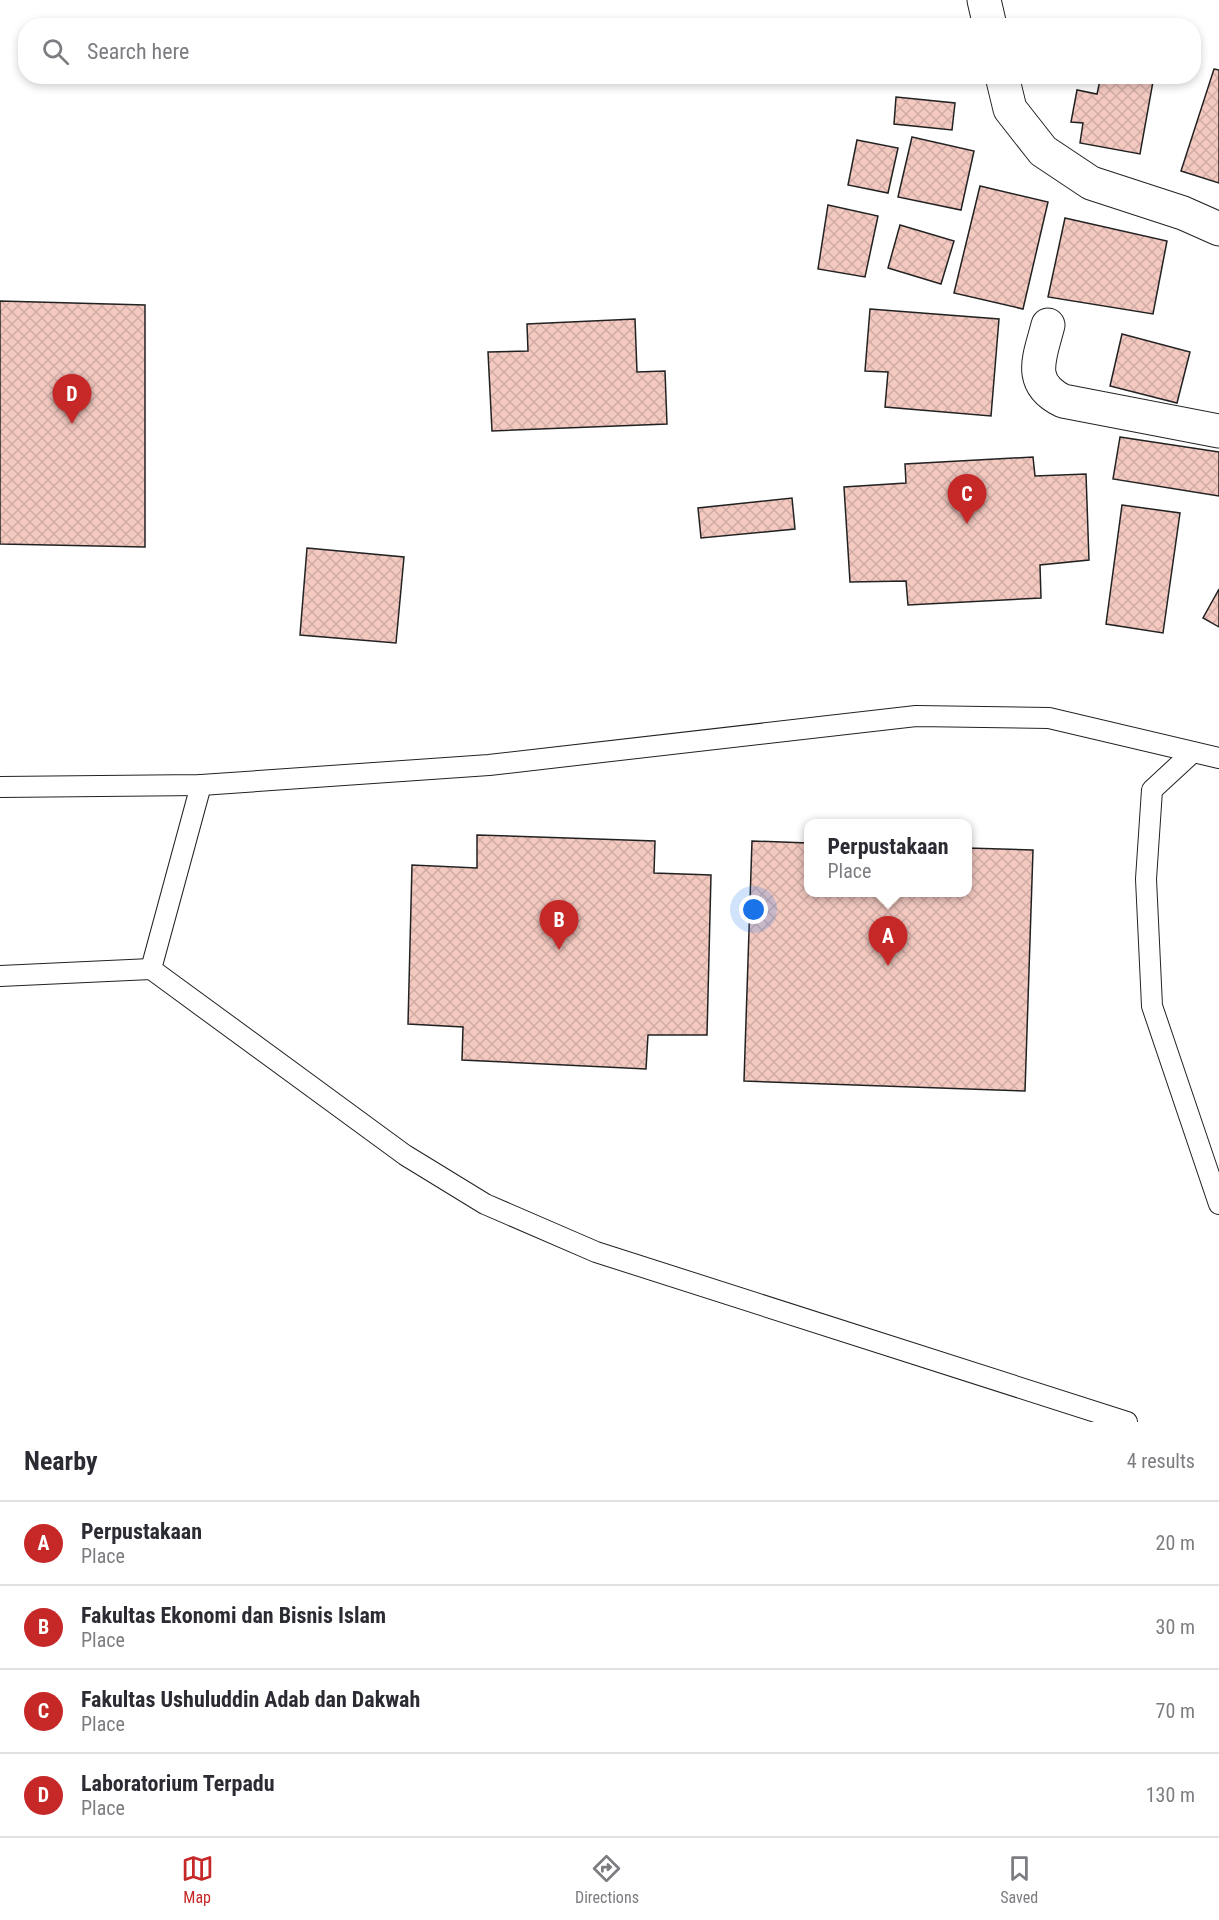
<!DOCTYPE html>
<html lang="en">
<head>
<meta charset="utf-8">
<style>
	:root { --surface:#fff; --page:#f2f2f3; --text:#2b2b33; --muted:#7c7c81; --line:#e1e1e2; --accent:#c62828 }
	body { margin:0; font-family:"Roboto Condensed",sans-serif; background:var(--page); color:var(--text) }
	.you { position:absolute; left:754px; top:910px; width:21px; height:21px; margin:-15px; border:4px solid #fff; border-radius:50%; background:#1a73e8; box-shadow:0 0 0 9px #1a73e833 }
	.badge { display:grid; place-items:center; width:39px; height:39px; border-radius:50%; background:var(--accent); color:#fff; font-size:20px; font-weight:700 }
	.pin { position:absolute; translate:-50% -50px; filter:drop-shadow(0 2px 3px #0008) }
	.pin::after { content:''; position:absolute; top:32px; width:21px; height:18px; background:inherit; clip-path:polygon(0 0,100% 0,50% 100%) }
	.popup { position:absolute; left:804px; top:819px; width:168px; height:78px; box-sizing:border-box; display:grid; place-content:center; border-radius:12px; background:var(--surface); filter:drop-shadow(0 2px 4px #0005); font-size:20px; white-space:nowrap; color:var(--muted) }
	.popup b { font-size:22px; color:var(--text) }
	.popup::after { content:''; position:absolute; left:50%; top:100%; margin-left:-12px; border:12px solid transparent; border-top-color:var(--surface) }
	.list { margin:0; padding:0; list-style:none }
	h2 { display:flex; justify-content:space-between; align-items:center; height:78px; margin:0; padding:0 24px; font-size:26px }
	h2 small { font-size:20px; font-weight:400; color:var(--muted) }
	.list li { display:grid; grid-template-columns:39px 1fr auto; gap:18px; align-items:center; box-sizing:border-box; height:84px; padding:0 24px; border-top:2px solid var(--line) }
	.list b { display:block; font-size:22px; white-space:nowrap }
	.list p { margin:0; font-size:20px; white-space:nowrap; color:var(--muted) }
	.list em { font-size:20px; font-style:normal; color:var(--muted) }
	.icon { flex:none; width:33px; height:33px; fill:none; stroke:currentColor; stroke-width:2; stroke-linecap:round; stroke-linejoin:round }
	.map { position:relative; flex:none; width:1219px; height:1422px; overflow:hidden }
	.search { position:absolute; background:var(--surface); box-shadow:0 3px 9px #0003; left:18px; right:18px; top:18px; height:66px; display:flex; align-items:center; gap:15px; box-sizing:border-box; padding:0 21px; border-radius:24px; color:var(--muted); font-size:22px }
	.sheet { height:414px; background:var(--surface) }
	nav { display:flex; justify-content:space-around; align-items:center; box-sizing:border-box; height:84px; border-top:2px solid var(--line); background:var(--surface); font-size:16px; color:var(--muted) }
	nav a { display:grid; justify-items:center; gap:3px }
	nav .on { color:var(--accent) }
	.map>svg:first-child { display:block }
</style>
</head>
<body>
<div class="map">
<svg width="1219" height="1422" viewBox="0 0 1219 1422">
	<defs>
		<pattern id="building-cross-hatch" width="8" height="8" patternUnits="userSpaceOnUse" patternTransform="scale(1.5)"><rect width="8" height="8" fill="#f3c9c0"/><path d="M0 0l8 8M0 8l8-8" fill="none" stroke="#d0aca5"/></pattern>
	</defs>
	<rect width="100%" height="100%" fill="#fff"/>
	<g fill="url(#building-cross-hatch)" stroke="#222" stroke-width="1.5">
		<polygon points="1214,69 1219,70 1219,183 1181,171"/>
		<polygon points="1101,76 1154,76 1140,154 1080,143 1083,123 1071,122 1077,90 1097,94"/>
		<polygon points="896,97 955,103 952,130 894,124"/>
		<polygon points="912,137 974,151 961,210 898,197"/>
		<polygon points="857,140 898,148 888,193 848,185"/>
		<polygon points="980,186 1048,202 1023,309 954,293"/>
		<polygon points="828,205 878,216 865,277 818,269"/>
		<polygon points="1065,218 1167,241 1153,314 1048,297"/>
		<polygon points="900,225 954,241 941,284 888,268"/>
		<polygon points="0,301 145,305 145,547 0,544"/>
		<polygon points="870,309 999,319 991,416 885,407 888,372 865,371"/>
		<polygon points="635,319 637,372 665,371 667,424 492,431 488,352 528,351 527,324"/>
		<polygon points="1122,334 1190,352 1177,403 1110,386"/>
		<polygon points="1120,437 1219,452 1219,496 1113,479"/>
		<polygon points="1033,457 1035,476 1086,474 1089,560 1040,565 1041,598 908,605 906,581 850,582 844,487 906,483 905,464"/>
		<polygon points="792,498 795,529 701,538 698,508"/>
		<polygon points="1122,505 1180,513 1163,633 1106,624"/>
		<polygon points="307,548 404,557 396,643 300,635"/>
		<polygon points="1219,589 1219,627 1203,618"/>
		<polygon points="477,835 655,841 654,873 711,875 707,1035 648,1035 646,1069 462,1060 463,1027 408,1024 412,865 477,868"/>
		<polygon points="752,841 808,843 808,892 968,892 968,848 1033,850 1025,1091 744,1081"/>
	</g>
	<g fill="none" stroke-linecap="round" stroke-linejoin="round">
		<g stroke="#222" stroke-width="22">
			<g id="lane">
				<polyline points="1192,753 1152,790 1146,879 1152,1006 1219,1204"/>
				<polyline points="201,785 151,969 405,1155 485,1204 596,1252 1127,1422"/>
				<polyline points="0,787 201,785 489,765 916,716 1049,718 1219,758"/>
				<polyline points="0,976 151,969"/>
			</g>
		</g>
		<g stroke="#222" stroke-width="35">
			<g id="street">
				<polyline points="984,0 990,26"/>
				<polyline points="1002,76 1010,109 1043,151 1091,183 1183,213 1219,229"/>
				<path d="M1048,325c-8,32 -22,58 15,76l156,30"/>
			</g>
		</g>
		<use href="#lane" stroke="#fff" stroke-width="20"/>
		<use href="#street" stroke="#fff" stroke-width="33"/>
	</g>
</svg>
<div class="you"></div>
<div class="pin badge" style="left:888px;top:966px">A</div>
<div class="popup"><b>Perpustakaan</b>Place</div>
<div class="pin badge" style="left:559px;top:950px">B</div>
<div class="pin badge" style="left:967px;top:524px">C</div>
<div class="pin badge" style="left:72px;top:424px">D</div>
<div class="search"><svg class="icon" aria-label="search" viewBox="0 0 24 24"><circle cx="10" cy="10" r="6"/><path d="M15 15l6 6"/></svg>Search here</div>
</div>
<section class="sheet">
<h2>Nearby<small>4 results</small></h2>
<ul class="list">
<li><span class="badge">A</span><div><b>Perpustakaan</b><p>Place</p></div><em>20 m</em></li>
<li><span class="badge">B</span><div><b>Fakultas Ekonomi dan Bisnis Islam</b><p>Place</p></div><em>30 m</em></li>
<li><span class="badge">C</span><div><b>Fakultas Ushuluddin Adab dan Dakwah</b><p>Place</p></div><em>70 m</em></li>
<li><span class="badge">D</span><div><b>Laboratorium Terpadu</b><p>Place</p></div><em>130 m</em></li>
</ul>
</section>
<nav>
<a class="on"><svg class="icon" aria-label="map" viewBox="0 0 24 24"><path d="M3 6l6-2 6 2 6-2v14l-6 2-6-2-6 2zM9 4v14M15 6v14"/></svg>Map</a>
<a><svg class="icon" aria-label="directions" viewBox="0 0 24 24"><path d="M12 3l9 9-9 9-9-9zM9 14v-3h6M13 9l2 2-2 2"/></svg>Directions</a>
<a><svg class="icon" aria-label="saved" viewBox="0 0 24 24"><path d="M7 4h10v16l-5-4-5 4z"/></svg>Saved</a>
</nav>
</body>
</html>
